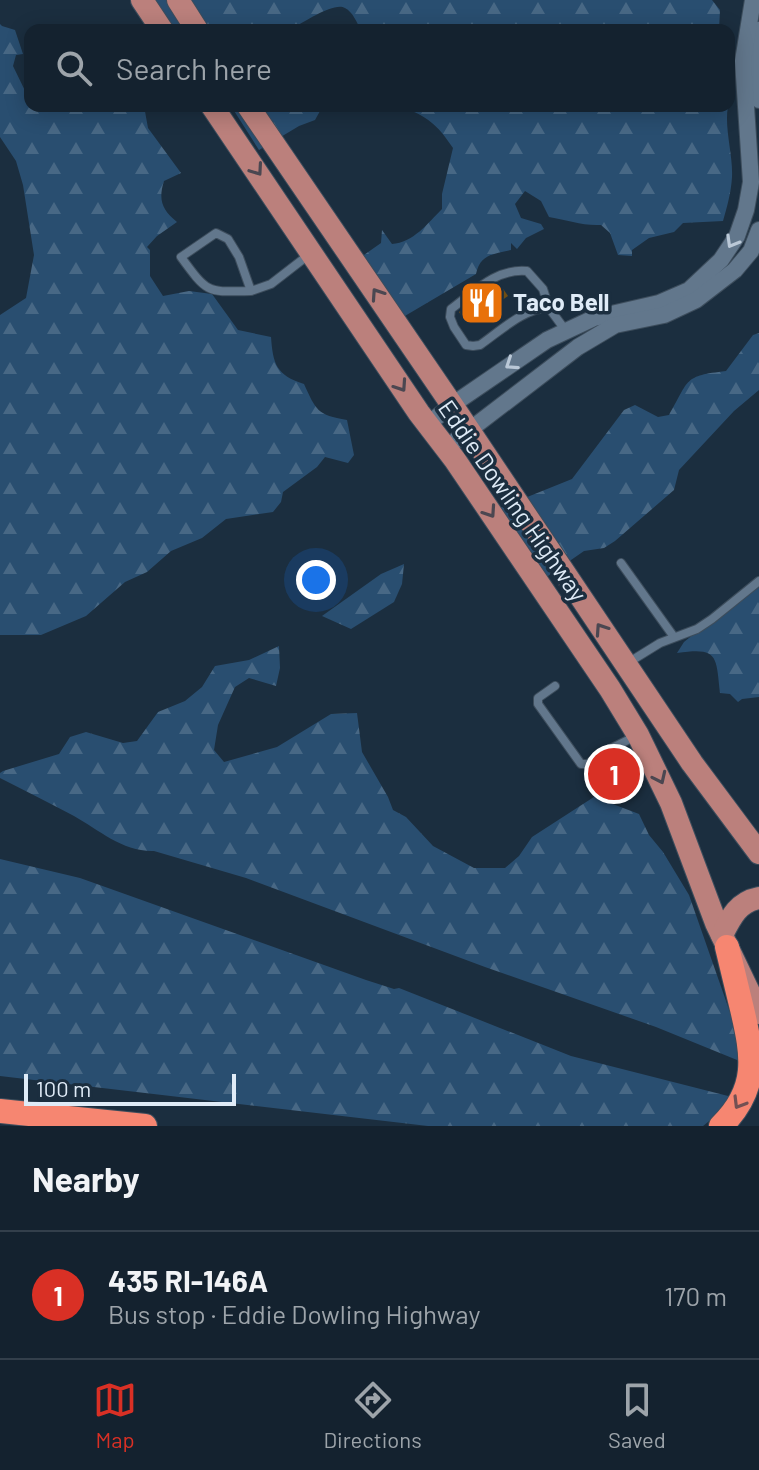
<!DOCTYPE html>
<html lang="en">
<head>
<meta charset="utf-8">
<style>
	:root { --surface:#14222f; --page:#1d2a37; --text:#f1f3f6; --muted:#9da4aa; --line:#333f4b; --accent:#d93025 }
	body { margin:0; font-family:Barlow,sans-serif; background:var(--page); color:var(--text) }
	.scale { position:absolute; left:24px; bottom:20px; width:212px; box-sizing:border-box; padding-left:8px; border:4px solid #dfebf7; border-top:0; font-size:22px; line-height:28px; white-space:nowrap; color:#dfebf7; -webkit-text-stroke:6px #1b2e3f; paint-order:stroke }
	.you { position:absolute; left:316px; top:580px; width:28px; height:28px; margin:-20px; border:6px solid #fff; border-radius:50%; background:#1a73e8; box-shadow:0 0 0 12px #1a73e833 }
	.badge { display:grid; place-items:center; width:52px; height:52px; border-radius:50%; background:var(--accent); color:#fff; font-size:26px; font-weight:700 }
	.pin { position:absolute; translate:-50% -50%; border:4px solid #fff; box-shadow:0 2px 8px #0006 }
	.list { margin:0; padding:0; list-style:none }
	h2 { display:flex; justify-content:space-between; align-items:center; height:104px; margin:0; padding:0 32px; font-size:34px }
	h2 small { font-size:26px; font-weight:400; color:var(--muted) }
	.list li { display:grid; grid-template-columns:52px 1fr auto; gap:24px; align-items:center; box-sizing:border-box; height:128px; padding:0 32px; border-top:2px solid var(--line) }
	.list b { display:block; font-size:30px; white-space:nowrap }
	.list p { margin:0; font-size:26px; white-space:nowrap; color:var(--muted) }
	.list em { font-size:26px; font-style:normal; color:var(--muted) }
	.icon { flex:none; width:44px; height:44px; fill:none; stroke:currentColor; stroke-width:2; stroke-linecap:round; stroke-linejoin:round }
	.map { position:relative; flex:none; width:759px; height:1126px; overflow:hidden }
	.search { position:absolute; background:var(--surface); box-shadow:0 4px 20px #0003; left:24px; right:24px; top:24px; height:88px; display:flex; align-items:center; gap:20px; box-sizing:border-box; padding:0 28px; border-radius:16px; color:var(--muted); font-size:30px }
	.sheet { height:232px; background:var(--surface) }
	nav { display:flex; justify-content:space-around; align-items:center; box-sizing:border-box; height:112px; border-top:2px solid var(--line); background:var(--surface); font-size:22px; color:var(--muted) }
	nav a { display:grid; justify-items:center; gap:4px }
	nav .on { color:var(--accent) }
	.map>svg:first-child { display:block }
</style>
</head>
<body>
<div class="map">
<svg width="759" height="1126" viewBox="0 0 759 1126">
	<defs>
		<pattern id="forest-firs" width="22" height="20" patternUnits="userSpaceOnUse" patternTransform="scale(2)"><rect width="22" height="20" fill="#294e70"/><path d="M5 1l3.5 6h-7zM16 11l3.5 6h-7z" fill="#486885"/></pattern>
		<pattern id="building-back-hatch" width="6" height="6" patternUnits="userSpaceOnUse" patternTransform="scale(2)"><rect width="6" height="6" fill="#6f4d13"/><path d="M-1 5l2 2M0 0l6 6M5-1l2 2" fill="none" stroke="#836736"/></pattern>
	</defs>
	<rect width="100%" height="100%" fill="#1b2e3f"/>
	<g fill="url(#forest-firs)">
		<path d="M142,0h570l8,10 -1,20h-358c-4,-7 -8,-18 -16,-22 -11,-6 -39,13 -50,19l-3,3h-130z"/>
		<path d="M0,24l2,2 13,4 8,24 -7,1 -3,11 17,35v5h7l4,3 21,-3h82l4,22 33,45 -17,8c-6,19 -2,29 13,41l-20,14 -10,11 3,3v26l13,20 26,-5 23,3 26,36 33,7c2,27 5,38 33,47 12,26 13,31 43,36l7,35 -6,8 -23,-6 -8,10 -34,25 -2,10 -8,10 -47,7 -24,19 -31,13 -24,21 -22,10 -39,34 -45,19h-41v-320l26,-17 8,-43 -11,-70 -7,-24 -16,-24z"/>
		<polygon points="231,106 324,106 324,107 320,111 315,120 299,126 259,150"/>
		<path d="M401,106h327c-4,22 5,48 4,71 -1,16 -5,30 -9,44l-40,2 -9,9 -25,6 -17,12v6l-14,-1 -8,-22 -9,-8c-19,1 -33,-5 -52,-8l-8,-16 -16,-10 -10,13 6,14 20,6 3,5 -18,9 -9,11 -6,-6v7c-17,4 -31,4 -35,24l-83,49 -39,-61 27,-19 1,-13 10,14c21,-1 36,-21 50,-35v-15l11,-46c-17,-25 -24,-30 -52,-42z"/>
		<path d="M759,333v57l-25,21 -55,59 -5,20 -59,51 -11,7 -20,3 -49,34 -35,-77 72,-29 52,-69 11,-5 23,12 11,-2c21,-36 14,-39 57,-44l27,-36z"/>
		<polygon points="404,564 402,584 394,602 351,629 322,616 381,574"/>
		<path d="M759,581v116l-17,2 -4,3 -8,-8 -10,-1c-4,-38 -2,-46 -43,-40l7,-11z"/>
		<path d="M279,646l1,22 -4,18 -27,-8 -14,9 -17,38 -4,25 10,12 53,-15 54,-33 26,-1 5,39 26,45 5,13 13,7 27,29 41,22h31l14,-12 13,-19 65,-42 13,8 29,11 10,21 14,17 26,43 51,146 2,21 -86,-35 -171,-60 -239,-89 -92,-27c-31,1 -55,-21 -80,-35 -24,-13 -49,-25 -74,-38v-5l3,-2 56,-17 11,-17 16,-5 37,11 14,-2 21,-29 27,-11 17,-14 13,-21 34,-6z"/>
		<polygon points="0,859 80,878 366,980 394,989 399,988 571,1056 732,1097 719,1113 703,1126 428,1126 0,1076"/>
	</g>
	<polygon fill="url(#building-back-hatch)" points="499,283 508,296 467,324 459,312"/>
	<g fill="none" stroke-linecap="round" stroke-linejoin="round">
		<g stroke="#3d4d5c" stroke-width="10">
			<g id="service">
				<path d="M251,291c-44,1 -43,3 -70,-34l35,-24 12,6 11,18 12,34 20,-7 40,-31"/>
				<path d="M549,308l-6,-19 -16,-18c-31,-3 -53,21 -76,38l-1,8 4,10 12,18 7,1 7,-1c19,-13 45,-38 69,-37l17,23"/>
				<polyline points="621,563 674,637"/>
				<polyline points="626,664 660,643 697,629 712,619 759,581"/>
				<polyline points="555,686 538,698 538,704 581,764 588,764 604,752 636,736"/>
			</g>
		</g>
		<g stroke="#3d4d5c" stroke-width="18">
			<g id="minor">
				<polyline points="758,30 756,59 759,100"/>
				<polyline points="428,424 452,405 547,340 594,318 659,303 689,290 721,260 737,236 746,210 751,182 743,61 753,0"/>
				<polyline points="446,448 578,347 615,325 664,315 696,300 735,270 751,251 759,230"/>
			</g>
		</g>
		<g stroke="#3d4d5c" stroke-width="24">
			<g id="primary">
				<polyline points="142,0 162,30"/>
				<polyline points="178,0 197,30"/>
				<polyline points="212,106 419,413 455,460 610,689 638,735 671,803 716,923 759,1013"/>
				<polyline points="248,106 452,405 692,763 759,853"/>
				<path d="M722,935c9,-18 16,-33 37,-37"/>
			</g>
		</g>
		<g stroke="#3d4d5c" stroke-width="26">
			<g id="motorway">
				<polyline points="0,1111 145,1126"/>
				<path d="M721,1126c38,-37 32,-70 21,-117 -5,-21 -10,-42 -15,-62"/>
			</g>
		</g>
		<use href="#service" stroke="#62778c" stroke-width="8"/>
		<use href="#minor" stroke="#62778c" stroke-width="16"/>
		<use href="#primary" stroke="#bb807c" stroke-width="22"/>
		<use href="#motorway" stroke="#f68671" stroke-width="24"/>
	</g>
	<defs><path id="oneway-chevron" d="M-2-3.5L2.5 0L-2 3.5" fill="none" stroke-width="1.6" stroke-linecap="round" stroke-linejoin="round" transform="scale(2)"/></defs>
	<g stroke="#4b4751">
		<use href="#oneway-chevron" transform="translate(257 170) rotate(55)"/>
		<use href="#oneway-chevron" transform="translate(377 294) rotate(-124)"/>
		<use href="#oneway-chevron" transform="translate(401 386) rotate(56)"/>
		<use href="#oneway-chevron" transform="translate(490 512) rotate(56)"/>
		<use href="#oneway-chevron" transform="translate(601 629) rotate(-124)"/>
		<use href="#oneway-chevron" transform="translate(660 778) rotate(65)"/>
	</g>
	<g stroke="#bac8d7">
		<use href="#oneway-chevron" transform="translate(732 242) rotate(120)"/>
		<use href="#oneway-chevron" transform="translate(511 364) rotate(146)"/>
	</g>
	<use stroke="#735153" href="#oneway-chevron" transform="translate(739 1103) rotate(121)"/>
	<defs>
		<g id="restaurant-square" transform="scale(2.3)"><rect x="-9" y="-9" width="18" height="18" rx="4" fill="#e8710a" stroke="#1b2e3f"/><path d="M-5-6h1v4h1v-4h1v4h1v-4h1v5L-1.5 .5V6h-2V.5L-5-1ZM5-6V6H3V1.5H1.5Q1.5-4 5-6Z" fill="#fff"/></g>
	</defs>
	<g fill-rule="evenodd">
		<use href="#restaurant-square" x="482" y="303"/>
	</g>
	<g text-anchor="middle" stroke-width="7" stroke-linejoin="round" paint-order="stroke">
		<g font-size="24" font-weight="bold" fill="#dfebf7" stroke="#1b2e3f" text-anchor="start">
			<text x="513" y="311">Taco Bell</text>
		</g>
		<g font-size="24" fill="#dfebf7" stroke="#1b2e3f">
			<text transform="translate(512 501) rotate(55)" y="8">Eddie Dowling Highway</text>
		</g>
	</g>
</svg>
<div class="scale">100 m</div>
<div class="you"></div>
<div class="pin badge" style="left:614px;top:774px">1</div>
<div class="search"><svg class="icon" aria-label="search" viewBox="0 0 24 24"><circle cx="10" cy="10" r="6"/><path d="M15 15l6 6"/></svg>Search here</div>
</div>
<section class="sheet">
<h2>Nearby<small></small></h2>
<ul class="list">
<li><span class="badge">1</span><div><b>435 RI-146A</b><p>Bus stop · Eddie Dowling Highway</p></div><em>170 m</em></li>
</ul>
</section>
<nav>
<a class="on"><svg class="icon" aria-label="map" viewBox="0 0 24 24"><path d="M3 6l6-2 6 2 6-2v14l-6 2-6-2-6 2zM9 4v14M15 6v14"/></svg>Map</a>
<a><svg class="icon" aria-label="directions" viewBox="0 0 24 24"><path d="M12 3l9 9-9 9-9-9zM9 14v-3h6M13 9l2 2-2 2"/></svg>Directions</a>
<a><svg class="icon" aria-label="saved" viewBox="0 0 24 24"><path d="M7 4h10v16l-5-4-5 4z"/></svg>Saved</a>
</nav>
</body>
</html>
